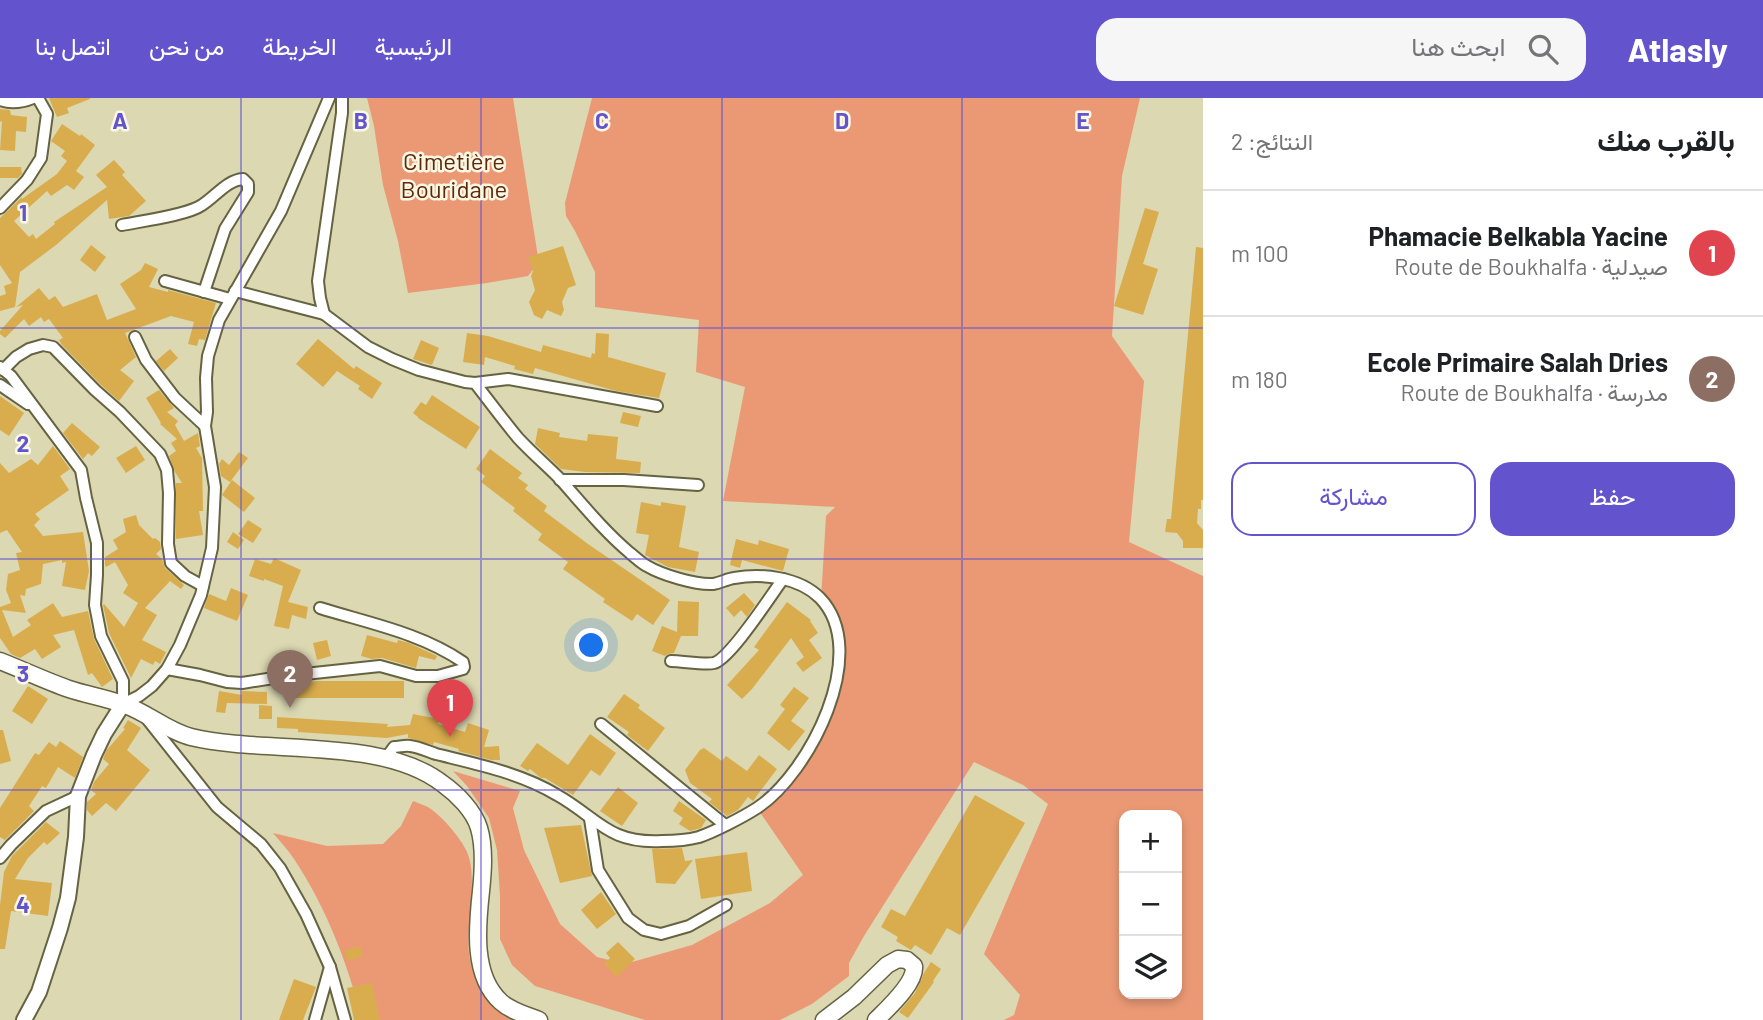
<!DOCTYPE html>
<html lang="ar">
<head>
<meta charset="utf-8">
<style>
	:root { --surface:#fff; --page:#f6f6f6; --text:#202124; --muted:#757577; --line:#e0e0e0; --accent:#6353cc }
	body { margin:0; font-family:Barlow,Vazirmatn,sans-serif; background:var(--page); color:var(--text); direction:rtl }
	.controls { position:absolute; right:21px; bottom:21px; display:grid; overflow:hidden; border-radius:14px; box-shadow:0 4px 10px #0003 }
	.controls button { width:63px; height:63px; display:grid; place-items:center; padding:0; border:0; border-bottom:2px solid var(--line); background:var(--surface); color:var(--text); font:35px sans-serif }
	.you { position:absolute; left:592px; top:548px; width:24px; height:24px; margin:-18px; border:5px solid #fff; border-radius:50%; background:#1a73e8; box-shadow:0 0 0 10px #1a73e833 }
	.badge { display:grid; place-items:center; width:46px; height:46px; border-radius:50%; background:var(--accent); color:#fff; font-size:23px; font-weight:700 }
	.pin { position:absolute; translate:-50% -58px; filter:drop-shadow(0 2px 4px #0008) }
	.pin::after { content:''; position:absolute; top:37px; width:24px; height:21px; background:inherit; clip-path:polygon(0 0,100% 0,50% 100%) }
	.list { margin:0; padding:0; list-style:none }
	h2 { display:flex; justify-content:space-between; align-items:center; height:91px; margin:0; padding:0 28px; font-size:30px }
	h2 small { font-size:23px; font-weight:400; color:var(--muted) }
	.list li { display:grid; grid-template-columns:46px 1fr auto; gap:21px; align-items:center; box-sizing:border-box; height:126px; padding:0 28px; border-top:2px solid var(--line) }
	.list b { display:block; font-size:26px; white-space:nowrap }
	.list p { margin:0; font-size:23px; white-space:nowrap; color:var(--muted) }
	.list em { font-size:23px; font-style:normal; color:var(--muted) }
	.actions { display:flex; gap:14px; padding:21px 28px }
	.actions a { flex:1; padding:16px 0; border:2px solid var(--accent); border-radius:21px; text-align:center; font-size:24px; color:var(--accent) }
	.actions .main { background:var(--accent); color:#fff }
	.icon { flex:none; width:38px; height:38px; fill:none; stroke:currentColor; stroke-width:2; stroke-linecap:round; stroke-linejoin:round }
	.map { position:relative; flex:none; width:1203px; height:922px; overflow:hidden; direction:ltr }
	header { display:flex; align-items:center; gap:42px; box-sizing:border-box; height:98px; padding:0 35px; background:var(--accent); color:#fff }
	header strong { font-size:33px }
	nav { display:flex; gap:38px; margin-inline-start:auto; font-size:24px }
	.search { width:490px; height:63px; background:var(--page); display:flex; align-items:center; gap:18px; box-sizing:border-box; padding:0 24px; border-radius:21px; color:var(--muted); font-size:26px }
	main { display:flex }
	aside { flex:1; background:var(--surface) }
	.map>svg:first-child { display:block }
</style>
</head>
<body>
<header>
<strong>Atlasly</strong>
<div class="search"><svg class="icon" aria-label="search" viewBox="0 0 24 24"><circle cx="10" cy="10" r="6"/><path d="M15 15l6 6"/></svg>ابحث هنا</div>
<nav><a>الرئيسية</a><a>الخريطة</a><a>من نحن</a><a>اتصل بنا</a></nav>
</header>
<main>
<aside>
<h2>بالقرب منك<small>النتائج: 2</small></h2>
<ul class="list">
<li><span class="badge" style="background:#e0444e">1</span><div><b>Phamacie Belkabla Yacine</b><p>صيدلية · Route de Boukhalfa</p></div><em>100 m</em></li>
<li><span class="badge" style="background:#8d6e63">2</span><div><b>Ecole Primaire Salah Dries</b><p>مدرسة · Route de Boukhalfa</p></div><em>180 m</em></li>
</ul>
<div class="actions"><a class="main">حفظ</a><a>مشاركة</a></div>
</aside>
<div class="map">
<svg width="1203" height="922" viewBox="0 0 1203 922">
	<rect width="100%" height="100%" fill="#dbd8b2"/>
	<g fill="#eb9975" fill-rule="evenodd">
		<polygon points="367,0 513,0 538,159 535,169 528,178 487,185 408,195 398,143 383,87 374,28"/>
		<path d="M592,0h548l-18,78 -10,160 32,45 -15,161 74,34v444h-199l10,-5 6,-20 -36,-41 64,-150 -25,-19 -49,-23 -110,174 -15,27v13l-37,28 -32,16h-135l-110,-34 -23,-21 -12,-26v-43l-3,-46 -8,-32 -22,-32 -14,-15 67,20 -7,17 11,42 36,74 37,33 28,7 67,-19 78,-42 33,-28 -46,-67 24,-22 44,-67 13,-82 -17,-38 5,-83 9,-9 -112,-6 22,-114 -49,-15 3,-52 -104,-13v-35l-20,-41 -9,-15 -1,-13zM1124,717h53v179h-53z"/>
		<path d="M413,703c5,2 10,4 15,6 13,8 33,31 39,45 8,19 4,45 3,64 -1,14 -3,30 0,44 6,28 20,44 43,60h-151c-14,-56 -36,-113 -68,-161 -6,-9 -14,-18 -21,-26l54,13 56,-2 18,-18z"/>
	</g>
	<g fill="#d9ad4e">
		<polygon points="49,0 90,0 90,1 67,10 69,15 57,19"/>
		<polygon points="0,11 10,12 11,17 27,19 26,34 16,33 15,53 0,52 2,23 0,24"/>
		<polygon points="62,26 80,38 81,36 95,47 76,73 84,79 74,92 67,87 51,98 47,93 14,123 29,139 33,136 36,141 55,126 54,124 107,89 96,77 114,62 125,74 122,77 146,103 129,118 109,121 107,102 56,147 20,174 15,209 0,213 0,198 6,196 4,188 12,185 0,167 0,120 22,99 22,101 57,76 67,63 61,58 65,53 51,43"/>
		<polygon points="0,69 21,69 22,76 18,80 0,80"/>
		<polygon points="1145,110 1159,114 1143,166 1158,171 1143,217 1114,208"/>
		<polygon points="91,147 106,159 95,174 80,162"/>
		<polygon points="563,148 576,187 568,190 562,204 564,212 561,218 547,212 542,221 534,217 529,204 535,192 531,178 533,173 528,159"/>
		<polygon points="1196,149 1203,150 1203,402 1201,402 1201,411 1198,411 1197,425 1203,432 1203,450 1183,450 1183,443 1177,435 1165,434 1167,421 1171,421"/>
		<polygon points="145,165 158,171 149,189 168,194 168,192 216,205 205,242 199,241 197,248 188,246 194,224 171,218 125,235 136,259 120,272 134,283 119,303 100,286 62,247 59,242 63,240 49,221 44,224 41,219 29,228 24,221 5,240 0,236 0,233 23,207 16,209 39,190 49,202 55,198 63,209 97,196 107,222 136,211 120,186 141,172"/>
		<polygon points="467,235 488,238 541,254 543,247 591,260 592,255 595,256 596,235 609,236 608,259 666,275 659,300 616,293 535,270 533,276 514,271 515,268 485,259 484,267 463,264"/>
		<polygon points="318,241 354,271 356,268 382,285 372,301 358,291 360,288 337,273 323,289 296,266"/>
		<polygon points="421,242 439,250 432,267 413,261"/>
		<polygon points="170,251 178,260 164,273 156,263"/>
		<polygon points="159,292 174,310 167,314 178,323 175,327 184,343 198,335 200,348 196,350 202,360 203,413 199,413 203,437 176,441 176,385 182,385 175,374 169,358 176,353 171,345 177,341 160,326 161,325 146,300"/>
		<polygon points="432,297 480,329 466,351 418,320 418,319 413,315 421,304 426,307"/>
		<polygon points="0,298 24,315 9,338 0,332"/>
		<polygon points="623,314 641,318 638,329 620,325"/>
		<polygon points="72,325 100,349 92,358 88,355 83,361 63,335"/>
		<polygon points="538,330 560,335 559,339 587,343 588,336 618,339 616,361 641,364 640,375 585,374 561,371 535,346"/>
		<polygon points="53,348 70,371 60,378 69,392 35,416 40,421 34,427 43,438 83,434 89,473 85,492 62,488 66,464 62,465 62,462 43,466 41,486 26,491 25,498 20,497 26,515 2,512 13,539 31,527 27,522 53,505 62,519 88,513 94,541 113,581 102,589 92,575 88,577 74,532 53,537 61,549 42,561 35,551 20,560 11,556 0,540 0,509 11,505 6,492 8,476 20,472 16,455 22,454 7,432 0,435 0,365 9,375 31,361 38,367"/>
		<polygon points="136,348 145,362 126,375 116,360"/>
		<polygon points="490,351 522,375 518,380 528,387 525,391 547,408 544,413 588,446 670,502 653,527 637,516 632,523 603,504 605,501 563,471 568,464 538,442 542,436 513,413 515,410 481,384 485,378 476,371"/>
		<polygon points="239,354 248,360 230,384 221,378 219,366 222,361 229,367"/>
		<polygon points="232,382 255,400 244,414 222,397"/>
		<polygon points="641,404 661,408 661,404 686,408 679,449 699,454 695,474 668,469 645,457 649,437 636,435"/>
		<polygon points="136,417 139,427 153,441 155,440 160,444 161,451 156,456 162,461 165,470 184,487 181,491 170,483 145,510 157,517 142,542 166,554 160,566 155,563 153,567 141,561 131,580 109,535 103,507 104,506 124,529 138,505 123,495 128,487 115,464 106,469 105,467 105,459 118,451 113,442 126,434 123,421"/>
		<polygon points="248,422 262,431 253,445 238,436"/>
		<polygon points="233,434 244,442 238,451 227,444"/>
		<polygon points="736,441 758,447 759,442 789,451 783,473 742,462 740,470 730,467"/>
		<polygon points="274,460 301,472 288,504 308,509 306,521 292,517 289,531 274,528 283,488 264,481 264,483 249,478 255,461 271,466"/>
		<polygon points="231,490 248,497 237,523 204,510 209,496 226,503"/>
		<polygon points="744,495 755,507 747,519 741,512 734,519 726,510"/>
		<polygon points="678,503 699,504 698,538 681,538 674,555 668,556 665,558 652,553 662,528 677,534"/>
		<polygon points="787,504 811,522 810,523 818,535 809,542 822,560 803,574 796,565 804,559 791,540 752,591 742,601 727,587 759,552 754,549"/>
		<polygon points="367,537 397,545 398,542 409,545 437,558 435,562 419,558 416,570 382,560 372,561 361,558"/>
		<polygon points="327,542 331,558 317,562 313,545"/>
		<polygon points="318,583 404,583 404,600 296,600 296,585"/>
		<polygon points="28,588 48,601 32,626 12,613"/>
		<polygon points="794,589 809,600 791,623 805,633 789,653 767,635 785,611 780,607"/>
		<polygon points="219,593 242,597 242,593 267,594 267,606 227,605 225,615 216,614"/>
		<polygon points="624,596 640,607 638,610 665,630 648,653 627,637 629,634 607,619"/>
		<polygon points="259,607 272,608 272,621 259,621"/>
		<polygon points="413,616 439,621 438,626 465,634 468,625 489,632 484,649 499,648 500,662 491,662 458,653 459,651 434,644 433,647 408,640 408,636 387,640 298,634 298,631 277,630 277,619 388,626 387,629 410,627"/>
		<polygon points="128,622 141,630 127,652 150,672 116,713 106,705 92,718 87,712 87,704 96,696 91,692 94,684 109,666 103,661 106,653 125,631 123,630"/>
		<polygon points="0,632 3,632 11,663 0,666"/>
		<polygon points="590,636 616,655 600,678 591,672 573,697 545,680 541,680 530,671 528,673 520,668 537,645 568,667"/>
		<polygon points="60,643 83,659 75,680 58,669 46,690 42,688 29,708 34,713 5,742 0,739 0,710 35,655 39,657 49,644 56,649"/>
		<polygon points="704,650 722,663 726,658 747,673 759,657 777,671 753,703 748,699 738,712 727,718 709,704 712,701 690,685 685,672 700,652"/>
		<polygon points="618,689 638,705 622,728 600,713"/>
		<polygon points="975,697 1025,725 960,837 947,830 931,857 915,847 911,852 896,843 898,839 881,829 891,811 905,818"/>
		<polygon points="679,703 706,722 701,730 690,733 679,726 683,720 673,713"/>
		<polygon points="46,724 60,735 47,747 44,744 28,760 15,781 52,785 48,818 11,813 5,851 0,851 0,807 4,774 12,758"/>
		<polygon points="581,727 592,778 560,785 544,730"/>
		<polygon points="682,750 685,763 693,762 675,786 656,785 652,751"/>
		<polygon points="747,754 752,793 701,801 695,761"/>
		<polygon points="601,794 616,816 597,831 581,812"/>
		<polygon points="618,844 635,861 617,879 604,866 610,860 606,855"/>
		<polygon points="360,848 363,858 348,863 344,853"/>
		<polygon points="931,864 941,871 933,883 934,884 908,920 899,914 915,895 924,875"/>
		<polygon points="294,881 316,889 303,922 279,922"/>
		<polygon points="372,885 380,922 354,922 347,890"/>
	</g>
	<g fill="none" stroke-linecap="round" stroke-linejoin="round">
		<g stroke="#656341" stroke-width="14">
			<g id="minor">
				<path d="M0,2c11,4 23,2 33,-2"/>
				<polyline points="0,110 27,82 41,60 47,16 38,0"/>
				<path d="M122,127c20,-4 66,-10 80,-20 13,-8 25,-25 41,-26l5,5v8l-23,37 -21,63"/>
				<polyline points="165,183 230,201"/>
				<path d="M235,193l89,23 44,33 24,12 27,11 46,12 10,1c14,18 28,37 43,55 13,14 28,27 42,41 23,26 44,52 70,74 5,4 11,10 17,13 15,9 49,19 66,18 7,-1 14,-5 21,-6 28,-5 65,-1 86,20 52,54 -11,176 -63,210 -14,9 -43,24 -58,29 -11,3 -26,4 -37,4 -54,3 -64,-23 -105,-46 -36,-22 -81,-31 -121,-41 -9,-3 -17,-7 -26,-8 -5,-1 -11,1 -16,1l-8,11"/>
				<polyline points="324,216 320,200 318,183 342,15 342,0"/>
				<polyline points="135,239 146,262 175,300 205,328"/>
				<polyline points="0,269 11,278 81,372 86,400 97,445 97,477 95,507 101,538 123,583 123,606 139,598 152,588 167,571 180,547 201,497 212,450 215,389 205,328 207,314 206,280 208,258 219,222 281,113 329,0"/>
				<polyline points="3,272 16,259 29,251 43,247 53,249 95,292 120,314 160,356 167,372 169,395 168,446 171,465 185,478 203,488"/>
				<polyline points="475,285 508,281 657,308"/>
				<polyline points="0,287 28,306"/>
				<polyline points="560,382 624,382 698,387"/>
				<path d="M671,563c11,0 33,4 43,2 17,-5 57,-68 69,-84"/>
				<path d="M167,571l33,6 27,7 15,1 44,-7 94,-10 36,10h22l25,-7 1,-2 -1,-5c-42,-29 -95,-39 -143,-54"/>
				<polyline points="147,621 217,709 261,746 280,770 306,816 330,869 345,922"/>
				<polyline points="601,626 725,727"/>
				<polyline points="590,721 598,772 628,820 644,832 661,836 689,828 726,807"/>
				<polyline points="0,760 11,747 46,713 78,698"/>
				<polyline points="315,922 330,869"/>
			</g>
		</g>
		<g stroke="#656341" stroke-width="18">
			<polyline id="tertiary" points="24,922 39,894 60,830 68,800 76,739 78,698 94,657 104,636 123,606"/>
		</g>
		<g stroke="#656341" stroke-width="19">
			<g id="secondary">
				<path d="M0,563c23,9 46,20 69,28 18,6 38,9 56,16 23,8 42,26 66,32 75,18 191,-1 252,47 14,10 31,27 36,44 6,20 4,44 2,63 -4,36 -9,85 20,111 10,9 25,13 38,18"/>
				<path d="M824,922l30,-23 33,-32 11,-6 9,1 7,6c2,17 -26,42 -38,54"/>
			</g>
		</g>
		<use href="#minor" stroke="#fff" stroke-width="10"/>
		<use href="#tertiary" stroke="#fff" stroke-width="14"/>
		<use href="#secondary" stroke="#fff" stroke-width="16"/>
	</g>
	<path fill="none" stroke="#6353cc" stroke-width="2" stroke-opacity="0.55" d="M241,0v922M481,0v922M722,0v922M962,0v922M0,230h1203M0,461h1203M0,692h1203"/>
	<g text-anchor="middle" stroke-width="5" stroke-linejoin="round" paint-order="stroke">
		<g font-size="24" fill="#602708" stroke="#f9f8e5">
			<text x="454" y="72">Cimetière<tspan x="454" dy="28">Bouridane</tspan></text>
		</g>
	</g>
	<g font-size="23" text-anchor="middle" font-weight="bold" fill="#6353cc" stroke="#f9f8e5" stroke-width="5" stroke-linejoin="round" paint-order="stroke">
		<text x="120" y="31">A</text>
		<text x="361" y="31">B</text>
		<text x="602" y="31">C</text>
		<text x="842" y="31">D</text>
		<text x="1083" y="31">E</text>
		<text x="23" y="123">1</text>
		<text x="23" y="354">2</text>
		<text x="23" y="584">3</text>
		<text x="23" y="815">4</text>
	</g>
</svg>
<div class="controls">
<button>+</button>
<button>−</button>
<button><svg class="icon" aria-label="layers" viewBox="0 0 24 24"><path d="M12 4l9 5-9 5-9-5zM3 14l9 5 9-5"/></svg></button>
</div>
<div class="you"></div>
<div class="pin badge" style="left:450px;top:639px;background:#e0444e">1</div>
<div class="pin badge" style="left:290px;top:610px;background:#8d6e63">2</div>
</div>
</main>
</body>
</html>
